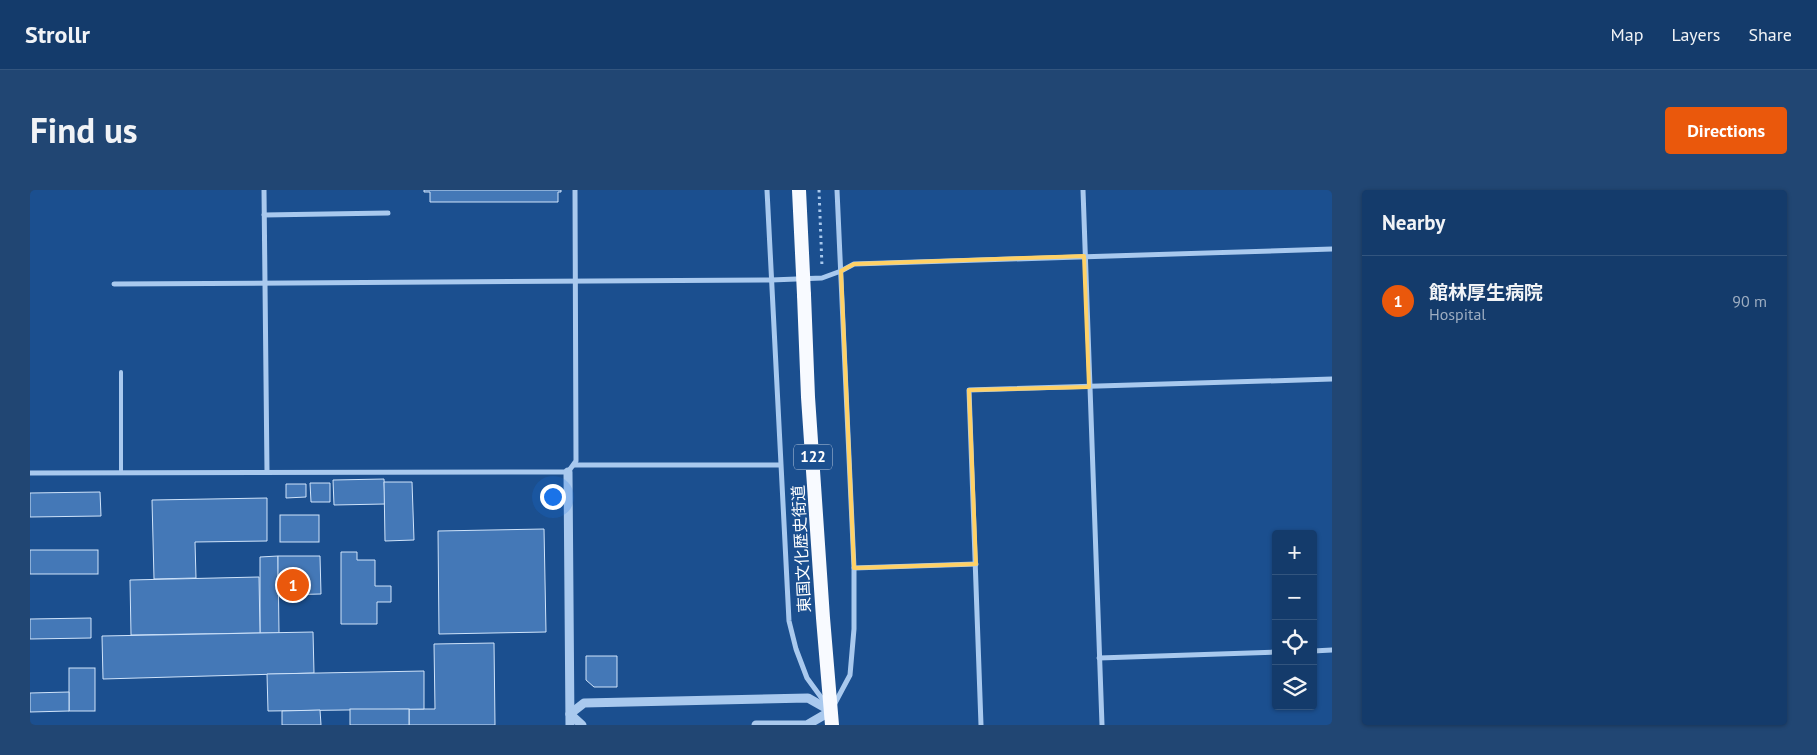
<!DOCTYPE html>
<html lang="en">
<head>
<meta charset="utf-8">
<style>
	:root { --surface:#143b6b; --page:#214673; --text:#f1f3f6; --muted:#9dadc1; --line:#33557e; --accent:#ea580c }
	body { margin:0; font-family:"PT Sans","Noto Sans JP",sans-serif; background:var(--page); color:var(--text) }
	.controls { position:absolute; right:15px; bottom:15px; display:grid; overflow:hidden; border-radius:5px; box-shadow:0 1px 4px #0004 }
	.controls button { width:45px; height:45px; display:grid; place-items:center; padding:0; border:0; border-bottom:1px solid var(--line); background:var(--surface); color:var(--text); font:25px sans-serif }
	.you { position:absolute; left:522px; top:306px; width:18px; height:18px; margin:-12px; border:4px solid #fff; border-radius:50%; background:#1a73e8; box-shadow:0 0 0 8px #1a73e833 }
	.badge { display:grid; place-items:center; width:32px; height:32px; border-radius:50%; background:var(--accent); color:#fff; font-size:16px; font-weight:700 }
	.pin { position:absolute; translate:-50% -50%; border:2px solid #fff; box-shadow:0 1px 5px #0006 }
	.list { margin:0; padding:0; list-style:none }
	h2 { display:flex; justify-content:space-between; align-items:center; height:65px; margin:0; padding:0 20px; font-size:21px }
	h2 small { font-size:16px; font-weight:400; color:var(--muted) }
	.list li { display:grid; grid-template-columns:32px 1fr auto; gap:15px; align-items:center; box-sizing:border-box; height:90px; padding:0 20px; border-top:1px solid var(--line) }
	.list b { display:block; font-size:19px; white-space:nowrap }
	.list p { margin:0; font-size:16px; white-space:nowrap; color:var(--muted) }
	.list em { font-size:16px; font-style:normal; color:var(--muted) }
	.icon { flex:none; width:28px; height:28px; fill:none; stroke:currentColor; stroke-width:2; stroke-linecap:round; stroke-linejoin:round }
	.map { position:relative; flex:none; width:1302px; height:535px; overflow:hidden; border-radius:5px }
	header { display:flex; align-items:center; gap:30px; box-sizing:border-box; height:70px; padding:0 25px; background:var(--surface); border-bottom:1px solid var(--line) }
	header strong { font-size:24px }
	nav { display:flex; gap:28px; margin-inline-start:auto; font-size:18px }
	.intro { display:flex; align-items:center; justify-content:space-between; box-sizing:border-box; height:120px; padding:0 30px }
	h1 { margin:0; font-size:35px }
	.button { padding:12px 22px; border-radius:5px; background:var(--accent); color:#fff; font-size:18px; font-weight:700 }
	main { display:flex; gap:30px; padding:0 30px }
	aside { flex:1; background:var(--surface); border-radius:5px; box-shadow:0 1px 4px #0004 }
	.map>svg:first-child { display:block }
</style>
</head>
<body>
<header>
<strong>Strollr</strong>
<nav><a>Map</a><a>Layers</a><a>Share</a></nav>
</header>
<div class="intro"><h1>Find us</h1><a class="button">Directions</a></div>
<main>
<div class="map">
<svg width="1302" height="535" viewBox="0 0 1302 535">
	<rect width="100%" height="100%" fill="#1b4f8f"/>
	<g fill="#4478b7" stroke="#cfe3fa">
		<polygon points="394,0 531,0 531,2 528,2 528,12 400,12 400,2 394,2"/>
		<polygon points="354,289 355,314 304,315 303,290"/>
		<polygon points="354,292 382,292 384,350 355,351"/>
		<polygon points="280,293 300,293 300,312 281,312"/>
		<polygon points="256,294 276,294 276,307 256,308"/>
		<polygon points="70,302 71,326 0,327 0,303"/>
		<polygon points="237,308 237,351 165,352 166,388 124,389 122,310"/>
		<rect x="250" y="325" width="39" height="27"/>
		<polygon points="514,339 516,442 409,444 408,341"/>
		<rect x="0" y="360" width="68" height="24"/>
		<polygon points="311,362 327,362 327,370 345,370 345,396 361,396 361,412 347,412 347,434 311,434"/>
		<polygon points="248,366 249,443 230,443 230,367"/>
		<polygon points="248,366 290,366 291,404 248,405"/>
		<polygon points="229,387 230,443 101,445 100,390"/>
		<polygon points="61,428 61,448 0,449 0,429"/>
		<polygon points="283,442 284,483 73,489 72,446"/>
		<polygon points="464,453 465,535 379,535 379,519 405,519 404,454"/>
		<polygon points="556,466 587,466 587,497 564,497 556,490"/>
		<rect x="39" y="478" width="26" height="43"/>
		<polygon points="394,481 394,519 238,521 237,484"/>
		<polygon points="39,502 39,521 0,522 0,503"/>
		<rect x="320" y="519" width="59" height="16"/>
		<polygon points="290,520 291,535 252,535 252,521"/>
	</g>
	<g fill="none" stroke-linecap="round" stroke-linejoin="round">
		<polyline stroke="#a9c9ee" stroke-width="3" stroke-dasharray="2.5 4" stroke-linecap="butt" points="789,0 792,77"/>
		<polyline stroke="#a9c9ee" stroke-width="4" points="91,282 91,182"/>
		<g stroke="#a9c9ee" stroke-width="5">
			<polyline points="234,0 237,282"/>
			<polyline points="737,0 759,431 766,459 777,488 796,514"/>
			<polyline points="1053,0 1072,535"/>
			<polyline points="234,25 358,23"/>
			<polyline points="84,94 741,90 792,88 811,81 824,74 1302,59"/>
			<polyline points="544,275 750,275"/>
			<polyline points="0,283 538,282 546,271 545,0"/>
			<polyline points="824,378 946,374"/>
			<polyline points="1283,461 1302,460"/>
			<polyline points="1069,468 1246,462"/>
			<polyline points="804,515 820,485 824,439 824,378 807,0"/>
			<polyline points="951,535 939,200 1302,189"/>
		</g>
		<g stroke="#a9c9ee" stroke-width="9">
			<polyline points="538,282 540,535"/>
			<polyline points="540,524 554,513 778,508 801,521"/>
			<polyline points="540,524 552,535"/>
			<polyline points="726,535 777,535 801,521"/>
		</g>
		<polyline stroke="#f8faff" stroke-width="14" points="774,105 778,207 793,428 802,535"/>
		<polyline stroke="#f8faff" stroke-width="14" points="769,0 774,105"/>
	</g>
	<path fill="none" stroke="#ffd166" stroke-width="4" stroke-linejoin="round" d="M1054,66l5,131 -120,3 7,174 -122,4 -13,-297 13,-7z"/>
	<g text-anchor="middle" stroke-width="4" stroke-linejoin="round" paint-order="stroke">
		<rect fill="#1b4f8f" stroke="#bbcadd" stroke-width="1" x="764" y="254.5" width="38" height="25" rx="4"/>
		<g font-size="15" font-weight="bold" fill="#fff">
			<text x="783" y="272">122</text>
		</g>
		<g font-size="16" fill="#fff" stroke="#1b4f8f">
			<text transform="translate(771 359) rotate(-93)" y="6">東国文化歴史街道</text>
		</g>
	</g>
</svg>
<div class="controls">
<button>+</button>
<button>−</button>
<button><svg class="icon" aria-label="locate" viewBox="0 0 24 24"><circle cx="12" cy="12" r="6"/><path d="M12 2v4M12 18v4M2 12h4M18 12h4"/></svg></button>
<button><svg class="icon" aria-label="layers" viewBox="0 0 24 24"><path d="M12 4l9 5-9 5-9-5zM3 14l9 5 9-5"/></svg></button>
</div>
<div class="you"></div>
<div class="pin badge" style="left:263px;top:395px">1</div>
</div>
<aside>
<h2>Nearby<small></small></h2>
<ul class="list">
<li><span class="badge">1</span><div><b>館林厚生病院</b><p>Hospital</p></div><em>90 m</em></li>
</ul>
</aside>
</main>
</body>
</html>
